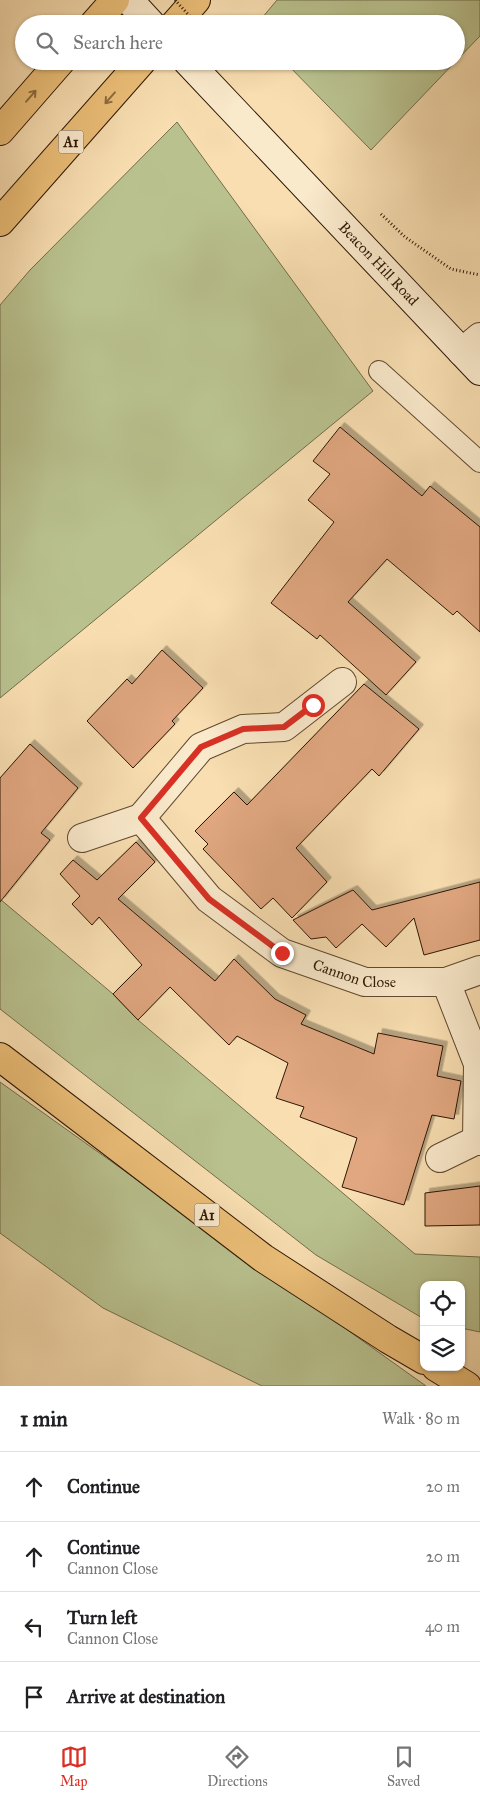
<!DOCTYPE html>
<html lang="en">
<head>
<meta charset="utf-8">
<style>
	:root { --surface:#fff; --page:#f6f6f6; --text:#202124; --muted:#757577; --line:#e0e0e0; --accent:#d93025 }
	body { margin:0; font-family:"IM FELL Great Primer",serif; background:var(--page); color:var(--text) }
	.controls { position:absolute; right:15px; bottom:15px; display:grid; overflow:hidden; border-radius:10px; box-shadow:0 1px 4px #0004 }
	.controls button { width:45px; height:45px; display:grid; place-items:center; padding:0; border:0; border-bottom:1px solid var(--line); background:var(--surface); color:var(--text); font:25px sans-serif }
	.stop { position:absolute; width:15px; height:15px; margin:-11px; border:4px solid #d93025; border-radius:50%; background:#fff }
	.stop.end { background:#d93025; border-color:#fff; box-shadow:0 1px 5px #0008 }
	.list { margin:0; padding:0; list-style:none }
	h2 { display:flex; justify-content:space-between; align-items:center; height:65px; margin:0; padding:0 20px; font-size:21px }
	h2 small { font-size:16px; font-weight:400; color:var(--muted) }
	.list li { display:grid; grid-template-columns:32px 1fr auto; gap:15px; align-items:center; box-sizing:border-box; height:70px; padding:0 20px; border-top:1px solid var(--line) }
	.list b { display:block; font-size:19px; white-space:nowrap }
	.list p { margin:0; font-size:16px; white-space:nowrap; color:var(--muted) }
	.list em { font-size:16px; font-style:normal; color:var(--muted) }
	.icon { flex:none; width:28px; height:28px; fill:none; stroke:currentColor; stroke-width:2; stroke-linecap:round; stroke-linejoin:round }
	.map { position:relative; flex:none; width:480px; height:1386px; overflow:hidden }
	.search { position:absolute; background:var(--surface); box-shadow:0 1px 4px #0004; left:15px; right:15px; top:15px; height:55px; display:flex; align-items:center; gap:12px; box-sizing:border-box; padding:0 18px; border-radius:28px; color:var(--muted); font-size:19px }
	.sheet { height:345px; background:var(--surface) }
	nav { display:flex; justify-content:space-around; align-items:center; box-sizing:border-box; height:70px; border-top:1px solid var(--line); background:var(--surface); font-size:14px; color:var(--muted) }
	nav a { display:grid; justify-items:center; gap:2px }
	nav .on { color:var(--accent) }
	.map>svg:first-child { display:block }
</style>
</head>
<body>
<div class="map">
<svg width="480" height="1386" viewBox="0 0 480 1386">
	<defs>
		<filter id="shadow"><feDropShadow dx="4.5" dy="-4.5" stdDeviation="0" flood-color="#0004"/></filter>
	</defs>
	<rect width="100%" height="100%" fill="#f8deb1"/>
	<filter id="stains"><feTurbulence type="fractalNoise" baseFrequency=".004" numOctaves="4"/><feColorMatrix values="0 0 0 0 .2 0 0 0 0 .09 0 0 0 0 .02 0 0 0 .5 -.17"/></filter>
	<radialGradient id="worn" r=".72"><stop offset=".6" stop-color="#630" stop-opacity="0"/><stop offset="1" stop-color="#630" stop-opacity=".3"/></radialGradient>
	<g fill="#b9c28f" stroke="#746c4a">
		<polygon points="277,0 480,0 480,36 456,61 456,24 257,24"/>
		<polygon points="284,61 456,61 371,150"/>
		<polygon points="177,122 373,391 0,698 0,305 30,270"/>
		<polygon points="0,899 113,994 138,1020 415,1254 480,1257 480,1332 461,1328 461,1285 424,1285 424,1319 316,1255 0,1009"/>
		<polygon points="0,1082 426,1386 262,1386 103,1308 0,1233"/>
	</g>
	<g fill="#e0a780" stroke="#2e1704" filter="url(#shadow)">
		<polygon points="340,427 422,496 430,486 480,527 480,632 457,611 453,615 387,559 348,602 416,662 386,695 320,635 317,639 271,603 334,522 308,500 330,474 313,461"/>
		<polygon points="162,650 203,688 172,721 175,724 133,768 87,721 127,679 132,684"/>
		<polygon points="364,684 419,729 379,776 372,769 296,848 327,882 292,918 273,898 261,909 203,849 208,844 195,831 234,792 247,805"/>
		<polygon points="30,744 78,788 41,833 50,840 0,902 0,778"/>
		<polygon points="136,842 155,862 118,899 215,981 234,959 275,999 306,1015 301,1024 374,1054 378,1033 443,1046 437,1076 461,1081 454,1119 432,1115 404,1205 342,1187 357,1138 300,1117 304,1107 276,1098 288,1063 237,1036 229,1045 170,987 138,1020 113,994 142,965 99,917 92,925 72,904 80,896 60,874 73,860 97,880"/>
		<polygon points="480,882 480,940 424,955 414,918 386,947 362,924 336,948 326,937 311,939 293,920 353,890 372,910"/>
		<polygon points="480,1186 480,1225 425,1226 425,1193"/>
	</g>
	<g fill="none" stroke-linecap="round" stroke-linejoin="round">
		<g stroke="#60492f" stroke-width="22">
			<polyline id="lane" points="379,371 480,462"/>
		</g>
		<g stroke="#60492f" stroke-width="30">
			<g id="street">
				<polyline points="462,352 480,337"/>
				<polyline points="141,818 201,747 243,729 284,727 342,682"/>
				<path id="s1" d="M82,838l59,-20 68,81 73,54 83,29h81l34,-12"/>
				<polyline points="446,982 478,1064 477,1140"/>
				<polyline points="440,1158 477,1140 480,1141"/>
			</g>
		</g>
		<g stroke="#2e1704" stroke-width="30">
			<g id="secondary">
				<polyline points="129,0 151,24"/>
				<path id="s2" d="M187,61l293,310"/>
			</g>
		</g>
		<g stroke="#2e1704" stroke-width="30">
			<g id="highway">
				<polyline points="94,24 115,0"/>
				<polyline points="175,24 196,0"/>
				<polyline points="0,131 61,61"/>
				<polyline points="0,222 142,61"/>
				<polyline points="0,1057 263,1258 388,1339 424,1360"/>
				<polyline points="436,1367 467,1386"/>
			</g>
		</g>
		<polyline stroke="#2e1704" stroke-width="3" stroke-dasharray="1 2.5" stroke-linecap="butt" points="381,214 405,237 451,269 480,275"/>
		<use href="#lane" stroke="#faeacc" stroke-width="20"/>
		<use href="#street" stroke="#faeacc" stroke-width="28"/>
		<use href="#secondary" stroke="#faeacc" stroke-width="28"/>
		<use href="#highway" stroke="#ecbf78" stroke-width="28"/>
		<polyline stroke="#2e1704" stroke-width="3" stroke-dasharray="1 2.5" stroke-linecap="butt" points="175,0 197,24"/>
	</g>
	<defs><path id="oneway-shaft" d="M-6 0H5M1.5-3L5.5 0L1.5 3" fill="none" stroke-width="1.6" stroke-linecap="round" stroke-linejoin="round" transform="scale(1.25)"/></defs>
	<g stroke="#8d6b3e">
		<use href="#oneway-shaft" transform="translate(31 96) rotate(-49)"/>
		<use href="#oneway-shaft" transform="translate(110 98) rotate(131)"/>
	</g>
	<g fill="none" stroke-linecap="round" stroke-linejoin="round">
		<polyline stroke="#d93025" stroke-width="6" points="282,953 209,899 141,818 201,747 243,729 284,727 313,705"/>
	</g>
	<g text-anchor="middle" stroke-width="5" stroke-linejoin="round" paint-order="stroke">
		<g fill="#faeacc" stroke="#6b5640" stroke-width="1">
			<rect x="58.5" y="130.5" width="25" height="23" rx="4"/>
			<rect x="194.5" y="1203.5" width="25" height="23" rx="4"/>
		</g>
		<g font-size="14" font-weight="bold" fill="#2e1704">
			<text x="71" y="147">A1</text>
			<text x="207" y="1220">A1</text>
		</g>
		<g font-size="15" fill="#2e1704" stroke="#faeacc">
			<text dy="5" stroke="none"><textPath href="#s2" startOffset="279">Beacon Hill Road</textPath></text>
			<text dy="5" stroke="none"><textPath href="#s1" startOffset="335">Cannon Close</textPath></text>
		</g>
	</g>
	<rect width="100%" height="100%" filter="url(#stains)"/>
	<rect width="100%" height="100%" fill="url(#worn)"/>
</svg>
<div class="controls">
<button><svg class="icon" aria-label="locate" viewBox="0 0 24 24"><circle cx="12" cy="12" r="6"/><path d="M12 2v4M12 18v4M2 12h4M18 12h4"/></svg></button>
<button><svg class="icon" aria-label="layers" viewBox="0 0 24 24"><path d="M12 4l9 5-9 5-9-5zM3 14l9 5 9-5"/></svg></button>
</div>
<div class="stop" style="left:313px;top:705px"></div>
<div class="stop end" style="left:282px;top:953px"></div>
<div class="search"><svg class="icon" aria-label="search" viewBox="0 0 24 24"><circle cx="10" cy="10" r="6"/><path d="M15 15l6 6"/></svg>Search here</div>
</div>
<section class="sheet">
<h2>1 min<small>Walk · 80 m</small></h2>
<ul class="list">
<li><svg class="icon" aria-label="ahead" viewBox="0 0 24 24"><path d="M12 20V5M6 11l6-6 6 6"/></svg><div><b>Continue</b></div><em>20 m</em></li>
<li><svg class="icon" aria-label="ahead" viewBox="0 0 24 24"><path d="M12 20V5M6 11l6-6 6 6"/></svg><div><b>Continue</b><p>Cannon Close</p></div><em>20 m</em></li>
<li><svg class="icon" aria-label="left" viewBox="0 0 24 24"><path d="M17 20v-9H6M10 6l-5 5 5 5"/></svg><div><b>Turn left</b><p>Cannon Close</p></div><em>40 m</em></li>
<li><svg class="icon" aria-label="arrive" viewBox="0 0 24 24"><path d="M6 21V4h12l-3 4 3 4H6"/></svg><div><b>Arrive at destination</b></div></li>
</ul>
</section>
<nav>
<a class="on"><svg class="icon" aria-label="map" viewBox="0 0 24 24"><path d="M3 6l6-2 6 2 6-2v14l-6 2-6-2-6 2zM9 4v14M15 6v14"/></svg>Map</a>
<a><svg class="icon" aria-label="directions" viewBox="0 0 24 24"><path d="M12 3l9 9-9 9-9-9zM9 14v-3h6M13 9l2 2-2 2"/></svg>Directions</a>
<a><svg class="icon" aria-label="saved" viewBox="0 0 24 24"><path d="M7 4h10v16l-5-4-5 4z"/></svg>Saved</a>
</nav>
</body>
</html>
